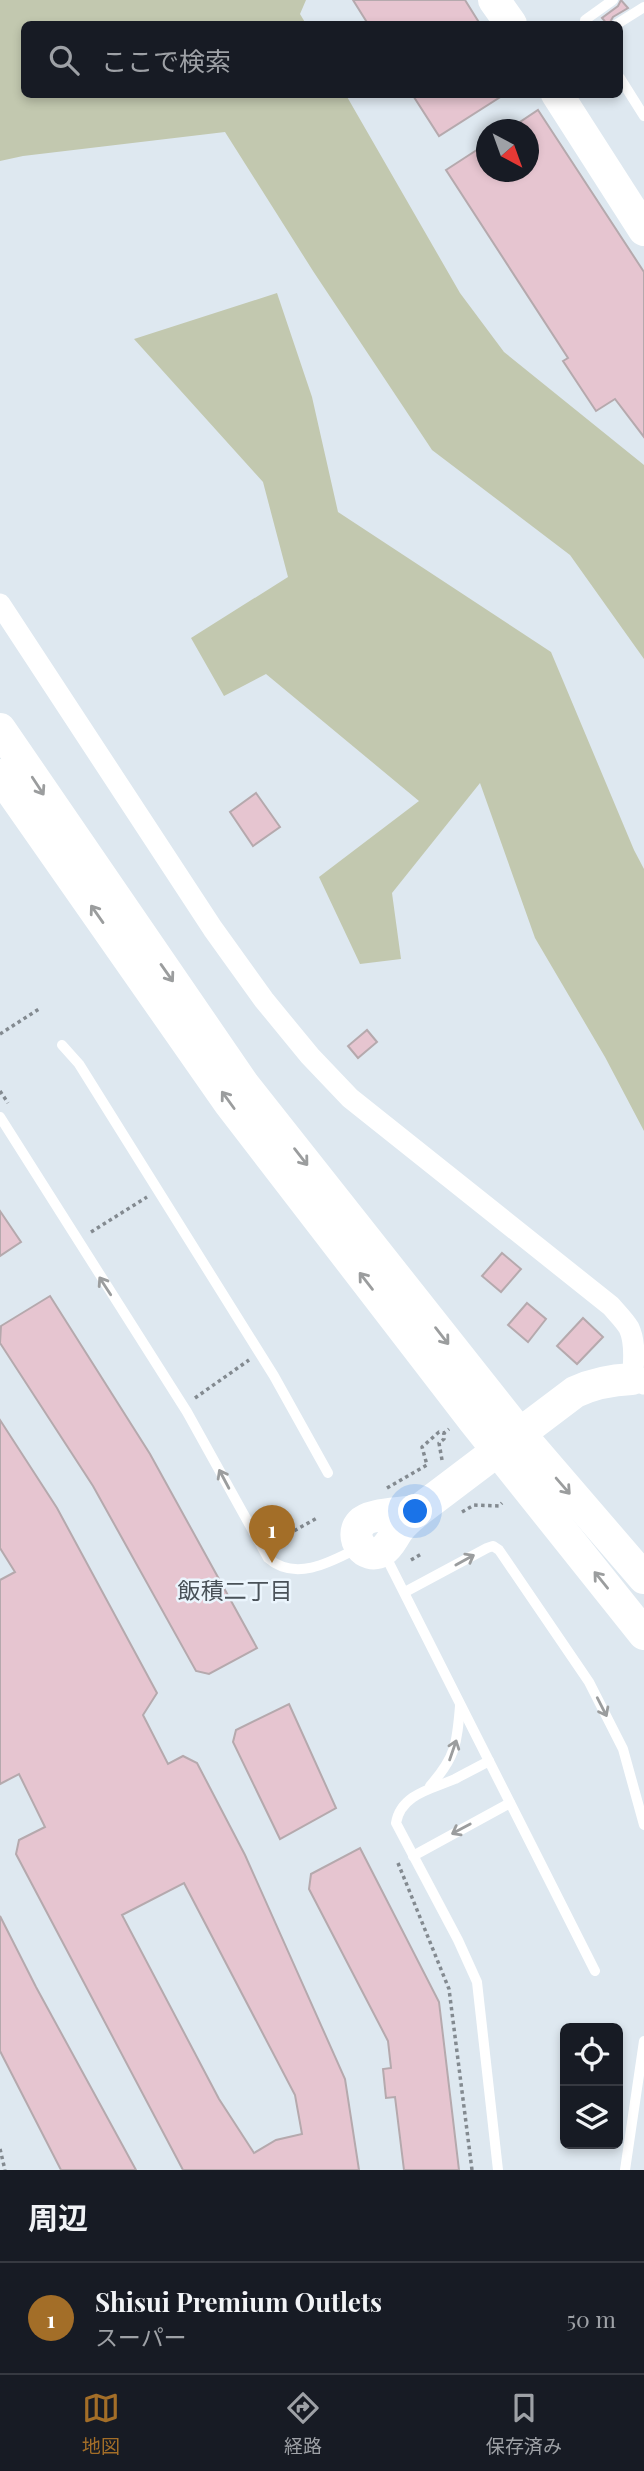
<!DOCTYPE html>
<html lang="ja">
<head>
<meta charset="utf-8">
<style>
	:root { --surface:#171b24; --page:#20242c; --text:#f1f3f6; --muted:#9ea1a6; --line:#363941; --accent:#a36e28 }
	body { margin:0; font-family:"Playfair Display","Noto Sans JP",serif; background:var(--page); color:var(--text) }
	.controls { position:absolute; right:21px; bottom:21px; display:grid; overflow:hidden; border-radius:10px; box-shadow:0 4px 10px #0003 }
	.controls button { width:63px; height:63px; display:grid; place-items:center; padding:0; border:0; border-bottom:2px solid var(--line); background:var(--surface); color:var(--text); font:35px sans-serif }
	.compass { position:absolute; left:476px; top:119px; width:63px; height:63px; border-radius:50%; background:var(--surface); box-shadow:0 4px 10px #0003; rotate:139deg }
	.you { position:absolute; left:416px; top:1512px; width:24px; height:24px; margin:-18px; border:5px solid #fff; border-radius:50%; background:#1a73e8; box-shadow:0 0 0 10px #1a73e833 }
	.badge { display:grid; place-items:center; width:46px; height:46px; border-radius:50%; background:var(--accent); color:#fff; font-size:23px; font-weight:700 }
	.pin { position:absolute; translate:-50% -58px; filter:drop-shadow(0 2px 4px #0008) }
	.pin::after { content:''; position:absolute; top:37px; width:24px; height:21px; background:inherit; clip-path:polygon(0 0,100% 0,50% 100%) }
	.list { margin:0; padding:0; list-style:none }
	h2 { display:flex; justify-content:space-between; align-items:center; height:91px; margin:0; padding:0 28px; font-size:30px }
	h2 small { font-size:23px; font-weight:400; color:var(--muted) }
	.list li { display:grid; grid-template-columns:46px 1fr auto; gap:21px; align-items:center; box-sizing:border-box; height:112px; padding:0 28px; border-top:2px solid var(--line) }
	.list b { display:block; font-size:26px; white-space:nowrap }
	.list p { margin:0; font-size:23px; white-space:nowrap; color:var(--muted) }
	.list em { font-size:23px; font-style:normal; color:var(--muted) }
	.icon { flex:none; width:38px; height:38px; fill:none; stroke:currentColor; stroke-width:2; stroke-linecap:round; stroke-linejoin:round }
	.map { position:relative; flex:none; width:644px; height:2170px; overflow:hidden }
	.search { position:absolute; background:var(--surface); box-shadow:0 4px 10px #0003; left:21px; right:21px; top:21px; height:77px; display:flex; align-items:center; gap:18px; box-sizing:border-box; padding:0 24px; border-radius:10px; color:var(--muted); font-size:26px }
	.sheet { height:203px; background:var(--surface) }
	nav { display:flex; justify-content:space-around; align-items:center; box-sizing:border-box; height:98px; border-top:2px solid var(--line); background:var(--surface); font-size:19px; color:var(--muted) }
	nav a { display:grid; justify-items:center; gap:4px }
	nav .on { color:var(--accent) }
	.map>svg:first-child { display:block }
</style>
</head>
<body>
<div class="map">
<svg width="644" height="2170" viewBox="0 0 644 2170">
	<rect width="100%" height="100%" fill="#dee8f0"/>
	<g fill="#c2c8af">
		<polygon points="0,0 306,0 300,14 306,24 24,24 24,94 346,95 460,293 504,352 644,465 644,659 570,555 432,450 313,271 225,132 23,156 0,161"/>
		<polygon points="277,293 312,397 338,512 551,652 634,850 644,869 644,1131 605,1057 535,938 480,783 392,893 401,959 360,964 319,877 419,801 266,674 224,696 191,638 288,577 263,482 134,339"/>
	</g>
	<g fill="#e6c5d0" stroke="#b5a9ad" stroke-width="2" fill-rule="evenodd">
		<polygon points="353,0 465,0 480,24 368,24"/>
		<polygon points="621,0 628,8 613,17 609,24 607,24 602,18 618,6"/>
		<polygon points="412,94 505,94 439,136"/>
		<polygon points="538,110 644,272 644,437 615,399 596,411 563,361 568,358 446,170 486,144 486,172 528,172 528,130 508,130"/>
		<polygon points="256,793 280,827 253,846 230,812"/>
		<polygon points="367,1030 377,1042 358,1058 348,1046"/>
		<polygon points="0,1211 21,1242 0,1256"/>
		<polygon points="502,1253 521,1269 501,1292 482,1276"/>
		<polygon points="50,1296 150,1454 257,1648 209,1674 196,1671 93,1486 0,1343 1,1326"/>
		<polygon points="527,1303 546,1319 528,1342 508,1325"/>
		<polygon points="583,1318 603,1337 577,1364 557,1346"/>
		<path d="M0,1420l57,88 100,185 -14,22 25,49 15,-8 14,7 48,92 100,224 14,91h-176l-167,-316 3,-14 26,-13 -26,-53 -19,10v-204l15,-8 -15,-24zM184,1883l111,212 7,39 -26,6 -22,13 -35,-54 -97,-184z"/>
		<polygon points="289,1704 336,1808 280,1839 233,1742 236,1730"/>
		<polygon points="360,1848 439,2002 459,2170 404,2170 395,2097 386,2098 383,2069 391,2068 388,2041 309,1889 311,1874"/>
		<polygon points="0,1916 36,1987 136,2170 61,2170 0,2051"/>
	</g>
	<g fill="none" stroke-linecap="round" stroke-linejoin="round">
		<g stroke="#838a90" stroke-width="3.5" stroke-dasharray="3.5 3.5" stroke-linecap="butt">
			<polyline points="0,1034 39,1009"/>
			<polyline points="0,1091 8,1103"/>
			<polyline points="91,1232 147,1197"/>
			<polyline points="195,1398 249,1360"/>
			<polyline points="442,1460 439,1443 444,1439 444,1433"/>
			<polyline points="387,1488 427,1465 422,1447 439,1432 444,1433 449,1429"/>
			<polyline points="462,1512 474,1505 499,1506 502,1503"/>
			<polyline points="276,1541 317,1518"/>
			<polyline points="411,1560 423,1553"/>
			<polyline points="398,1863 449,1989 472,2170"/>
			<polyline points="0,2149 5,2170"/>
		</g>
		<g stroke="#fff" stroke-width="10">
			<polyline points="585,24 585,20 613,0"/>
			<polyline points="617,24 644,7"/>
			<polyline points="620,78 644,116"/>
			<polyline points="62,1045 79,1064 274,1376 328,1473"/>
			<path d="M0,1117l187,295 81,146c27,24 63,4 90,-10"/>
			<polyline points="384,1553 595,1971"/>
			<polyline points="405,1592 487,1548 493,1546 499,1550 589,1682 623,1749 644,1825"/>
			<path d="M489,1761c-11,6 -23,12 -34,18 -23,10 -54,15 -59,44l62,117 19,42 21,188"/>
			<path d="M430,1786c26,-29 27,-43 30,-80"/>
			<polyline points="413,1856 510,1803"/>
			<polyline points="625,2170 644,2041"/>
		</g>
		<path stroke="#fff" stroke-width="21" d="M0,604l213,325 51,71 46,56 40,42 261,208c6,7 14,15 18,22 7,15 5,35 3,51l12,5"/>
		<g stroke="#fff" stroke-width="32">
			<polyline points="494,0 511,24"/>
			<polyline points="557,94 644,230"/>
			<polyline points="0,729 244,1085 520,1434 644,1578"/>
			<polyline points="0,775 230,1104 474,1421 644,1634"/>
			<path d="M419,1510c-16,4 -49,3 -58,13 -13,14 4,38 21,28 8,-5 11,-14 17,-22 5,-7 13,-13 20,-19l156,-118c19,-9 36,-12 57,-13"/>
		</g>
	</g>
	<defs><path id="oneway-shaft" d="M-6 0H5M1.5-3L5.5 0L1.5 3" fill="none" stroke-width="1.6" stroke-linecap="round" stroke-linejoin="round" transform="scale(1.75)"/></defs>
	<g stroke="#9b9d9e">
		<use href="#oneway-shaft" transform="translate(38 786) rotate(57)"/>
		<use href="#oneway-shaft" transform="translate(97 914) rotate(-125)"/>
		<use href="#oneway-shaft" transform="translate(167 973) rotate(55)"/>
		<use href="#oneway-shaft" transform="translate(228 1100) rotate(-126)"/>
		<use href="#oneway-shaft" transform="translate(301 1157) rotate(52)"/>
		<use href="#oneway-shaft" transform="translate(366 1281) rotate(-128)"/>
		<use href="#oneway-shaft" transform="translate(105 1286) rotate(-123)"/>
		<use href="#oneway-shaft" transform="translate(442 1336) rotate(52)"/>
		<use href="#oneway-shaft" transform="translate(224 1479) rotate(-118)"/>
		<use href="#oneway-shaft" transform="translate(563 1486) rotate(49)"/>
		<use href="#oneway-shaft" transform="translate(465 1560) rotate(-29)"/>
		<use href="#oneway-shaft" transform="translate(601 1580) rotate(-129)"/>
		<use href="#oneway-shaft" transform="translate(602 1707) rotate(63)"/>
		<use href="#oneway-shaft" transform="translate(453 1750) rotate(-71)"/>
		<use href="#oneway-shaft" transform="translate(461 1829) rotate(152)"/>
	</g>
	<g text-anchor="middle" stroke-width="5" stroke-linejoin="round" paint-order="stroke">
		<g font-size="23" fill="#4a5259" stroke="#ebf5fd">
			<text x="235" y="1599">飯積二丁目</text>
		</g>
	</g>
</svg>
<div class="controls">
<button><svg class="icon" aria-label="locate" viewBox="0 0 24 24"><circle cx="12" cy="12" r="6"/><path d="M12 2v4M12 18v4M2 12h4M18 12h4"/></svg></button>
<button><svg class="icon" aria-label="layers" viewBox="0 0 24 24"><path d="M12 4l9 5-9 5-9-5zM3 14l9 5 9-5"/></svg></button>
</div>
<svg class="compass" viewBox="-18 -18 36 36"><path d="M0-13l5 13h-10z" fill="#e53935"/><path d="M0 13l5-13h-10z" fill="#9ea1a6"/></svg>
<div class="you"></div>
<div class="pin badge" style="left:272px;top:1563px">1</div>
<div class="search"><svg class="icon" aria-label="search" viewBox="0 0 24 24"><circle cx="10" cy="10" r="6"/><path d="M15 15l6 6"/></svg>ここで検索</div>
</div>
<section class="sheet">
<h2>周辺<small></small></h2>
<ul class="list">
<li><span class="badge">1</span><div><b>Shisui Premium Outlets</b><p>スーパー</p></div><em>50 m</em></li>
</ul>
</section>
<nav>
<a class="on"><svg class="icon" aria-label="map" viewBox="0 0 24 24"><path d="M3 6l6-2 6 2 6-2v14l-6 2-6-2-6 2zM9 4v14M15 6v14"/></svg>地図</a>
<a><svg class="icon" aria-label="directions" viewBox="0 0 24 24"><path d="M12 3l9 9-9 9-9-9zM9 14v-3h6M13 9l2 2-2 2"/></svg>経路</a>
<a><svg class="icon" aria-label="saved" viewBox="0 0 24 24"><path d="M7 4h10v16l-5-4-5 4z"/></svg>保存済み</a>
</nav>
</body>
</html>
